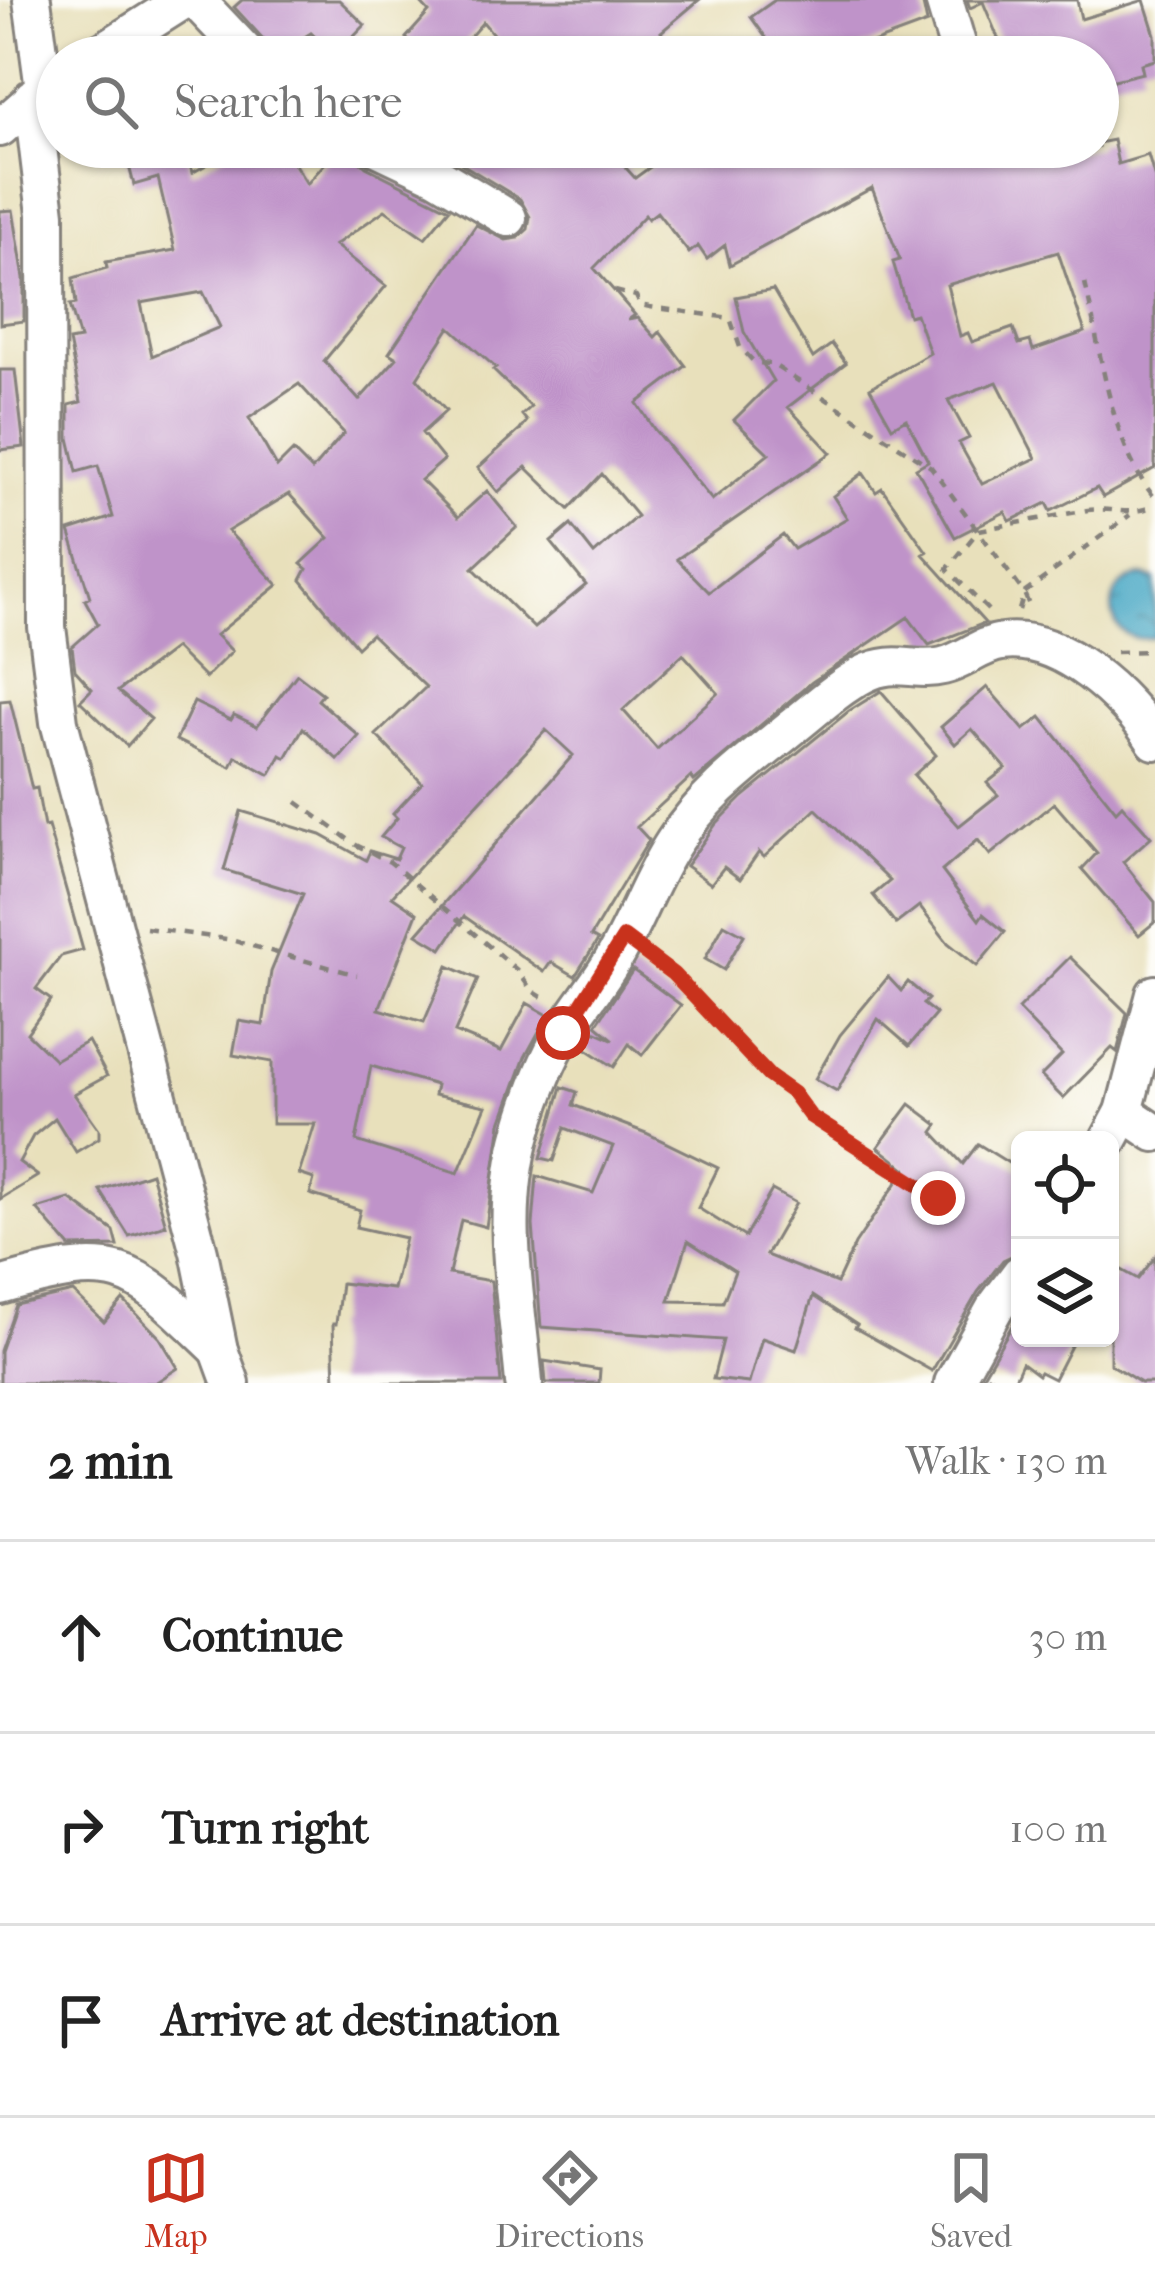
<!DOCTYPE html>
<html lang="en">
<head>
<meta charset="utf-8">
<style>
	:root { --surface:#fff; --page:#f2f2f2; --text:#222; --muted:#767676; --line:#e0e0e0; --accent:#c8321e }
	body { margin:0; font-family:"IM FELL French Canon",serif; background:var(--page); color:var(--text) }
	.controls { position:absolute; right:36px; bottom:36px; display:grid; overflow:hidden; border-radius:18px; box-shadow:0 3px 9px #0004 }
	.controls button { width:108px; height:108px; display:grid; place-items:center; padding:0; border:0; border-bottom:3px solid var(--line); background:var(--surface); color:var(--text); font:60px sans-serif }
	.stop { position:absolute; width:36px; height:36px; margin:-27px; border:9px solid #c8321e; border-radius:50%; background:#fff }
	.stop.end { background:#c8321e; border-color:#fff; box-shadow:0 3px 12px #0008 }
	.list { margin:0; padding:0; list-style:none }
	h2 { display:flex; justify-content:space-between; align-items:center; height:156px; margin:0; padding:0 48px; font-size:51px }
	h2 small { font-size:39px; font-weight:400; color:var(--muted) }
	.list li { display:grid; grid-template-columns:78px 1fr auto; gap:36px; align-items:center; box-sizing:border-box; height:192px; padding:0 48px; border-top:3px solid var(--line) }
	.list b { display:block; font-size:45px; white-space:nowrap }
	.list em { font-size:39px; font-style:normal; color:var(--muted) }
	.icon { flex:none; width:66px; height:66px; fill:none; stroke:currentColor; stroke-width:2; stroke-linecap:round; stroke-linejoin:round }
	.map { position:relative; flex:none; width:1155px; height:1383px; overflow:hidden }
	.search { position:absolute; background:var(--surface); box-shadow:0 3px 9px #0004; left:36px; right:36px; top:36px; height:132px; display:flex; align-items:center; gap:30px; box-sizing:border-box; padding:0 42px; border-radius:66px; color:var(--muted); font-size:45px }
	.sheet { height:732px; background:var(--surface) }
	nav { display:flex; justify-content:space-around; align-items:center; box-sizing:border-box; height:168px; border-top:3px solid var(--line); background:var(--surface); font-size:33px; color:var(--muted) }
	nav a { display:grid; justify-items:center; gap:6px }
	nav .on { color:var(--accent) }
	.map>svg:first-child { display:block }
</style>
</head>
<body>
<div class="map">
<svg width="1155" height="1383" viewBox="0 0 1155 1383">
	<defs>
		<pattern id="water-ripples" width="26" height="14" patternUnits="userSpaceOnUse" patternTransform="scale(3)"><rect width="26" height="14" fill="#46a7c5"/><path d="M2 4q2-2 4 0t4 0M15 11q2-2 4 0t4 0" fill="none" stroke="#3a88a1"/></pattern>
	</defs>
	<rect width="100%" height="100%" fill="#fdfcf7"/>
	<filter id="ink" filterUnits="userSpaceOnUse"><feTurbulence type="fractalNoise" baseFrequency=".00833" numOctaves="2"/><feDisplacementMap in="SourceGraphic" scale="24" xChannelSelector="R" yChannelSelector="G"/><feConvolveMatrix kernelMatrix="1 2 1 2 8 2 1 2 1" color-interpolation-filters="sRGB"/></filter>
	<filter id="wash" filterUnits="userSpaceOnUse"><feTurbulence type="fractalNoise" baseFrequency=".004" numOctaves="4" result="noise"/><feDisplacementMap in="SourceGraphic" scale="48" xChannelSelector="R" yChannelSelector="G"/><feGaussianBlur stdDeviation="2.7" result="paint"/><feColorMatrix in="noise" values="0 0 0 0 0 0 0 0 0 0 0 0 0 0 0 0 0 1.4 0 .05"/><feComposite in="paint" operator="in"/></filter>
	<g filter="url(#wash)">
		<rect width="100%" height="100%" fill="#e8e0bb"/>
		<path fill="url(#water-ripples)" stroke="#346480" stroke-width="3" d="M1142,576l13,3v58c-47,13 -61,-53 -13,-61z"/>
		<g id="blocks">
			<g fill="#bf93c9" fill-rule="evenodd">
				<polygon points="242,0 339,0 365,25 335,56 311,33 272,57 266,42 234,7"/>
				<polygon points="418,0 699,0 661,32 666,40 654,48 659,57 512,57 483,22 452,57 426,57 406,38 429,12"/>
				<polygon points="775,0 922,0 927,23 835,57 780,57 751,17"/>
				<polygon points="967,0 1077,0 1081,19 1144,0 1155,35 1155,60 1141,64 1143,73 1098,84 1098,57 1006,57 983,2 970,8"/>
				<path d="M1113,140l5,24 30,-9 7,24v289l-52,29 -6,-9 -46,23 -4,-8 -37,18 -5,-9 -50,25 -39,-69 12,-7 -22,-42 -14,8 -22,-39 60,-35 -14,-39 -7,2 -16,-54 7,-2 -28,-72 -142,77 -5,-20 -18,14 -9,-13 -9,7 -32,-41 -9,7 -3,-4 -51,53 41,47 -7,5 10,-2 17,19 5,-5 26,34 -49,37 17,26 58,71 57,-46 -35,-34 39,-39 -29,-49 -8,-35 37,-7 40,68 19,-14 14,19 -58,44 43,46 -154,106 32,33 74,-57 11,14 53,-31 -14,-22 30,-23 13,19 6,-4 45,64 -4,2 62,69 -56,22 -21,-28 -96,65 -118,99 -3,-4 -54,50 12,13 -58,96 7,4 -23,36 -24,-14 -7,10 -80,-56 -22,33 -25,-15 156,-179 -27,-25 -154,166 25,17 -38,96 45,13 24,-56 30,13 -23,53 46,19 26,-48 21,12 -23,42 -24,66 -15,104 -25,-7 -12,54 42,7 10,102h-166l-2,-59h3l5,-41 52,6 12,-51 -49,-11 4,-17 -50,-16 4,-15 -15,-5 16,-50h-43v-62l-39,-7 6,-34 24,4 8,-53 32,-78 -79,-24 17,-59 80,24 45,25 4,-9 26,8 5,-11 -20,-11 16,-19 -4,-4 29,-31 -46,-48 50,-48 -55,-53 -14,13 -56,-67 6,-11 -6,-5 28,-26 -40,-44 -61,37 50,54 -62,50 16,16 -27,27 -30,-30 -57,43 33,28 -24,27 -47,-45 12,-12 -17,-19 -3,-23 26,-23 -13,-24 5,-3 -21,-66 44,-14 -15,-51 -21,6 -8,-34v-33l12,-3 -12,-61 11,-2 -10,-34 6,-1 -3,-26 34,-10 -1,-6 69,-12 -17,-72 -24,7 -10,-38h62l6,26 46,-26h46l23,37 32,-37h16l3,12 8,8 83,42 -24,29 -40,-28 -50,35 51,41 -62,75 35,39 38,-42 -8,-5 87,-128 30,15 12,-2 10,-9 2,-12 -10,-18 -58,-35 11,-14 14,5 6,-8h114l28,31 43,-31h379l2,7 39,-7v-4zM1058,252l27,80 -52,18 -3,-9 -11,3 -6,-16 -41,14 -4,-9 -8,3 -13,-51zM203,292l17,35 -68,29 -11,-53zM450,327l46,41 -3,2 38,37 -9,8 5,6 -7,9 -42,38 20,24 28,-25 43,42 33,-35 35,42 -43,38 -23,-29 -20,17 35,43 -52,43 -61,-60 44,-41 -30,-36 -29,26 -37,-37 23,-20 -22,-27 24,-22 -29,-33zM997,382l39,76 -54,26 -23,-41 10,-5 -21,-38zM299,384l45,49 -32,37 -19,-19 -16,16 -28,-49zM683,654l35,39 -61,56 -34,-39zM371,1066l65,19 -2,10 52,11 -28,67 -102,-32z"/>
				<polygon points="13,210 24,278 24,321 0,324 0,211"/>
				<polygon points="0,370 15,370 24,447 0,450"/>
				<polygon points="297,674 323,694 318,700 359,736 338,760 303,728 286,758 281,755 270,775 236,756 231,767 176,740 194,702 231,720 234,715 257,726"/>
				<polygon points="987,687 1024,730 1041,717 1116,811 1122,805 1151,837 1123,862 1155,902 1155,922 1139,935 1082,869 1097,853 1054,803 990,855 978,840 942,871 979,920 983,914 1005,932 977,966 948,943 919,906 896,924 873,895 890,881 816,809 764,857 759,852 740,879 724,867 711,884 686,866 716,824 743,797 849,711 881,691 936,755 914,775 959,826 998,795 987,783 1006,768 972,729 955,744 941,727"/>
				<polygon points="10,700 32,789 37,788 44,827 48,826 83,950 61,956 36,989 51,1000 27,1033 55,1060 88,1041 107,1076 74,1094 99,1129 99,1138 76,1152 55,1118 33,1136 19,1162 38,1176 0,1199 0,701"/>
				<polygon points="724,924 744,935 724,970 705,959"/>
				<polygon points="1070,957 1127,1013 1117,1052 1112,1048 1063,1098 1041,1076 1062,1055 1018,1009"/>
				<polygon points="633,970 681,1005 642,1055 629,1044 614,1067 582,1046 592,1030 614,1040 596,1025"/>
				<polygon points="888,977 901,991 908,982 928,999 923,1004 936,1014 909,1046 878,1019 837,1091 815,1079 840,1035"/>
				<path d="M562,1087l15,5 -4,13 73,28 72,35 -20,40 47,29 27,-47 24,13 -30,52 71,28 18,-39 51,-75 -28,-22 32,-43 28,21 -5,7 30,32 15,-20 42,26v82l-17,8 -25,32 -46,79 -77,-43 2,-3 -44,-29 -17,54 -34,-12 -13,45 -36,-4 10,-39 -182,-13 -8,-102 4,-49 56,17 20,-47 -48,-18 -11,33 -13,-3zM688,1241l47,30 -12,31 -54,-1z"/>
				<polygon points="151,1173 166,1225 129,1236 100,1190"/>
				<polygon points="70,1199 114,1231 118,1246 70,1247 37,1209"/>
				<polygon points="1155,1257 1155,1383 1141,1383 1110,1364 1110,1287 1120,1269 1138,1279"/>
				<polygon points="73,1292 104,1322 123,1300 160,1338 178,1368 155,1383 0,1383 0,1351 16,1305"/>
				<polygon points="1020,1312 1020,1338 1075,1338 1054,1379 1040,1372 1038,1375 1022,1363 1013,1383 988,1376 985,1382 981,1379"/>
				<polygon points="544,1361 600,1370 599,1383 546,1383"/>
			</g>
		</g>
	</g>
	<g filter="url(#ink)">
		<use href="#blocks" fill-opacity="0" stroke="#85817b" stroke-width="3"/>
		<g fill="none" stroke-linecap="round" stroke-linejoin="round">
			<g stroke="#85817b" stroke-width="42">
				<g id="minor">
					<polyline points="32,0 44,89"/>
					<polyline points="196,0 250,57"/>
					<polyline points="944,0 961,57"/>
					<polyline points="94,57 184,0"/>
					<polyline points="32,98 46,214 47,627 59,722 199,1252 219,1350 231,1383"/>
					<polyline points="0,128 47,87"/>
					<polyline points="377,147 438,176 508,218"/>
					<polyline points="1124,1112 1155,1133"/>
					<polyline points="1109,1140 1124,1112 1155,994"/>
					<path d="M0,1286c123,-36 131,-20 219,64"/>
					<path d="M524,1383c-7,-85 -26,-168 -1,-253 10,-34 23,-69 42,-100 14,-23 32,-44 46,-67 24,-39 38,-83 63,-121 30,-47 74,-79 117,-114 23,-18 46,-40 73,-54 31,-16 51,-1 79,-8 21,-5 37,-21 59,-24 58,-8 125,54 153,99"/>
					<polyline points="953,1383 996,1306 1020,1274"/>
				</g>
			</g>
			<g stroke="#85817b" stroke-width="4.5" stroke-dasharray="9 9" stroke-linecap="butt">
				<path d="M1085,283c16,67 25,162 70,215"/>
				<polyline points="615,291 636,296 640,305 650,307 730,318 740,347 755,363 772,364 931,467 1024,593 1031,610"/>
				<path d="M988,610l-41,-41 32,-39 109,-20c29,-3 36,7 67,-4"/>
				<polyline points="1019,610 1024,593 1130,515"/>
				<polyline points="1116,652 1155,651"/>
				<polyline points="297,802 356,845 390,862 517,970 531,990 548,1001"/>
				<polyline points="146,928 227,939 357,975"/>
				<polyline points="654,958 705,1005 769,1076 793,1092 810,1116 938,1198"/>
			</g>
			<use href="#minor" stroke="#fff" stroke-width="36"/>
		</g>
	</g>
	<g fill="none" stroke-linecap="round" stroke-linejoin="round" filter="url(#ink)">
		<polyline stroke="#c8321e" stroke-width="15" points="563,1033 624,937 673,974 769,1076 793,1093 810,1116 938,1198"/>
	</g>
</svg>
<div class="controls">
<button><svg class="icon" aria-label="locate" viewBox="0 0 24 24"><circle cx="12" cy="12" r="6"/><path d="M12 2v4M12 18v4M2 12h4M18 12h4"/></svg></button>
<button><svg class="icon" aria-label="layers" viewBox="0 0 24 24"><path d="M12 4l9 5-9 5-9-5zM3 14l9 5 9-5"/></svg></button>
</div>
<div class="stop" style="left:563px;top:1033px"></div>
<div class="stop end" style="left:938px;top:1198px"></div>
<div class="search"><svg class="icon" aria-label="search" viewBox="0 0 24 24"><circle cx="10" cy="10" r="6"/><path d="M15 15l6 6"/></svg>Search here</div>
</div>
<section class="sheet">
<h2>2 min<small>Walk · 130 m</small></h2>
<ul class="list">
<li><svg class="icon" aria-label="ahead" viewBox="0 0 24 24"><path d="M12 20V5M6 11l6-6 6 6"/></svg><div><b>Continue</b></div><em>30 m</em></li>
<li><svg class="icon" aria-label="right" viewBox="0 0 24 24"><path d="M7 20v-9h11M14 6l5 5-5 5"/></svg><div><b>Turn right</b></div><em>100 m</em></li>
<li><svg class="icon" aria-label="arrive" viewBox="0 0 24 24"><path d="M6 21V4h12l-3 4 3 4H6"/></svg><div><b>Arrive at destination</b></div></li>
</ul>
</section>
<nav>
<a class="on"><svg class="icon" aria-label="map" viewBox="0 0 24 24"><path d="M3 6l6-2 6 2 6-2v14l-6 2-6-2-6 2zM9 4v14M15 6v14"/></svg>Map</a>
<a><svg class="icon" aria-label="directions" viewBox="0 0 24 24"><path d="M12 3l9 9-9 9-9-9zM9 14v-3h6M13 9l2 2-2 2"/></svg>Directions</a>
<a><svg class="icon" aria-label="saved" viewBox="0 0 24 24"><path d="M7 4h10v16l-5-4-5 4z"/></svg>Saved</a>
</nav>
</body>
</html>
